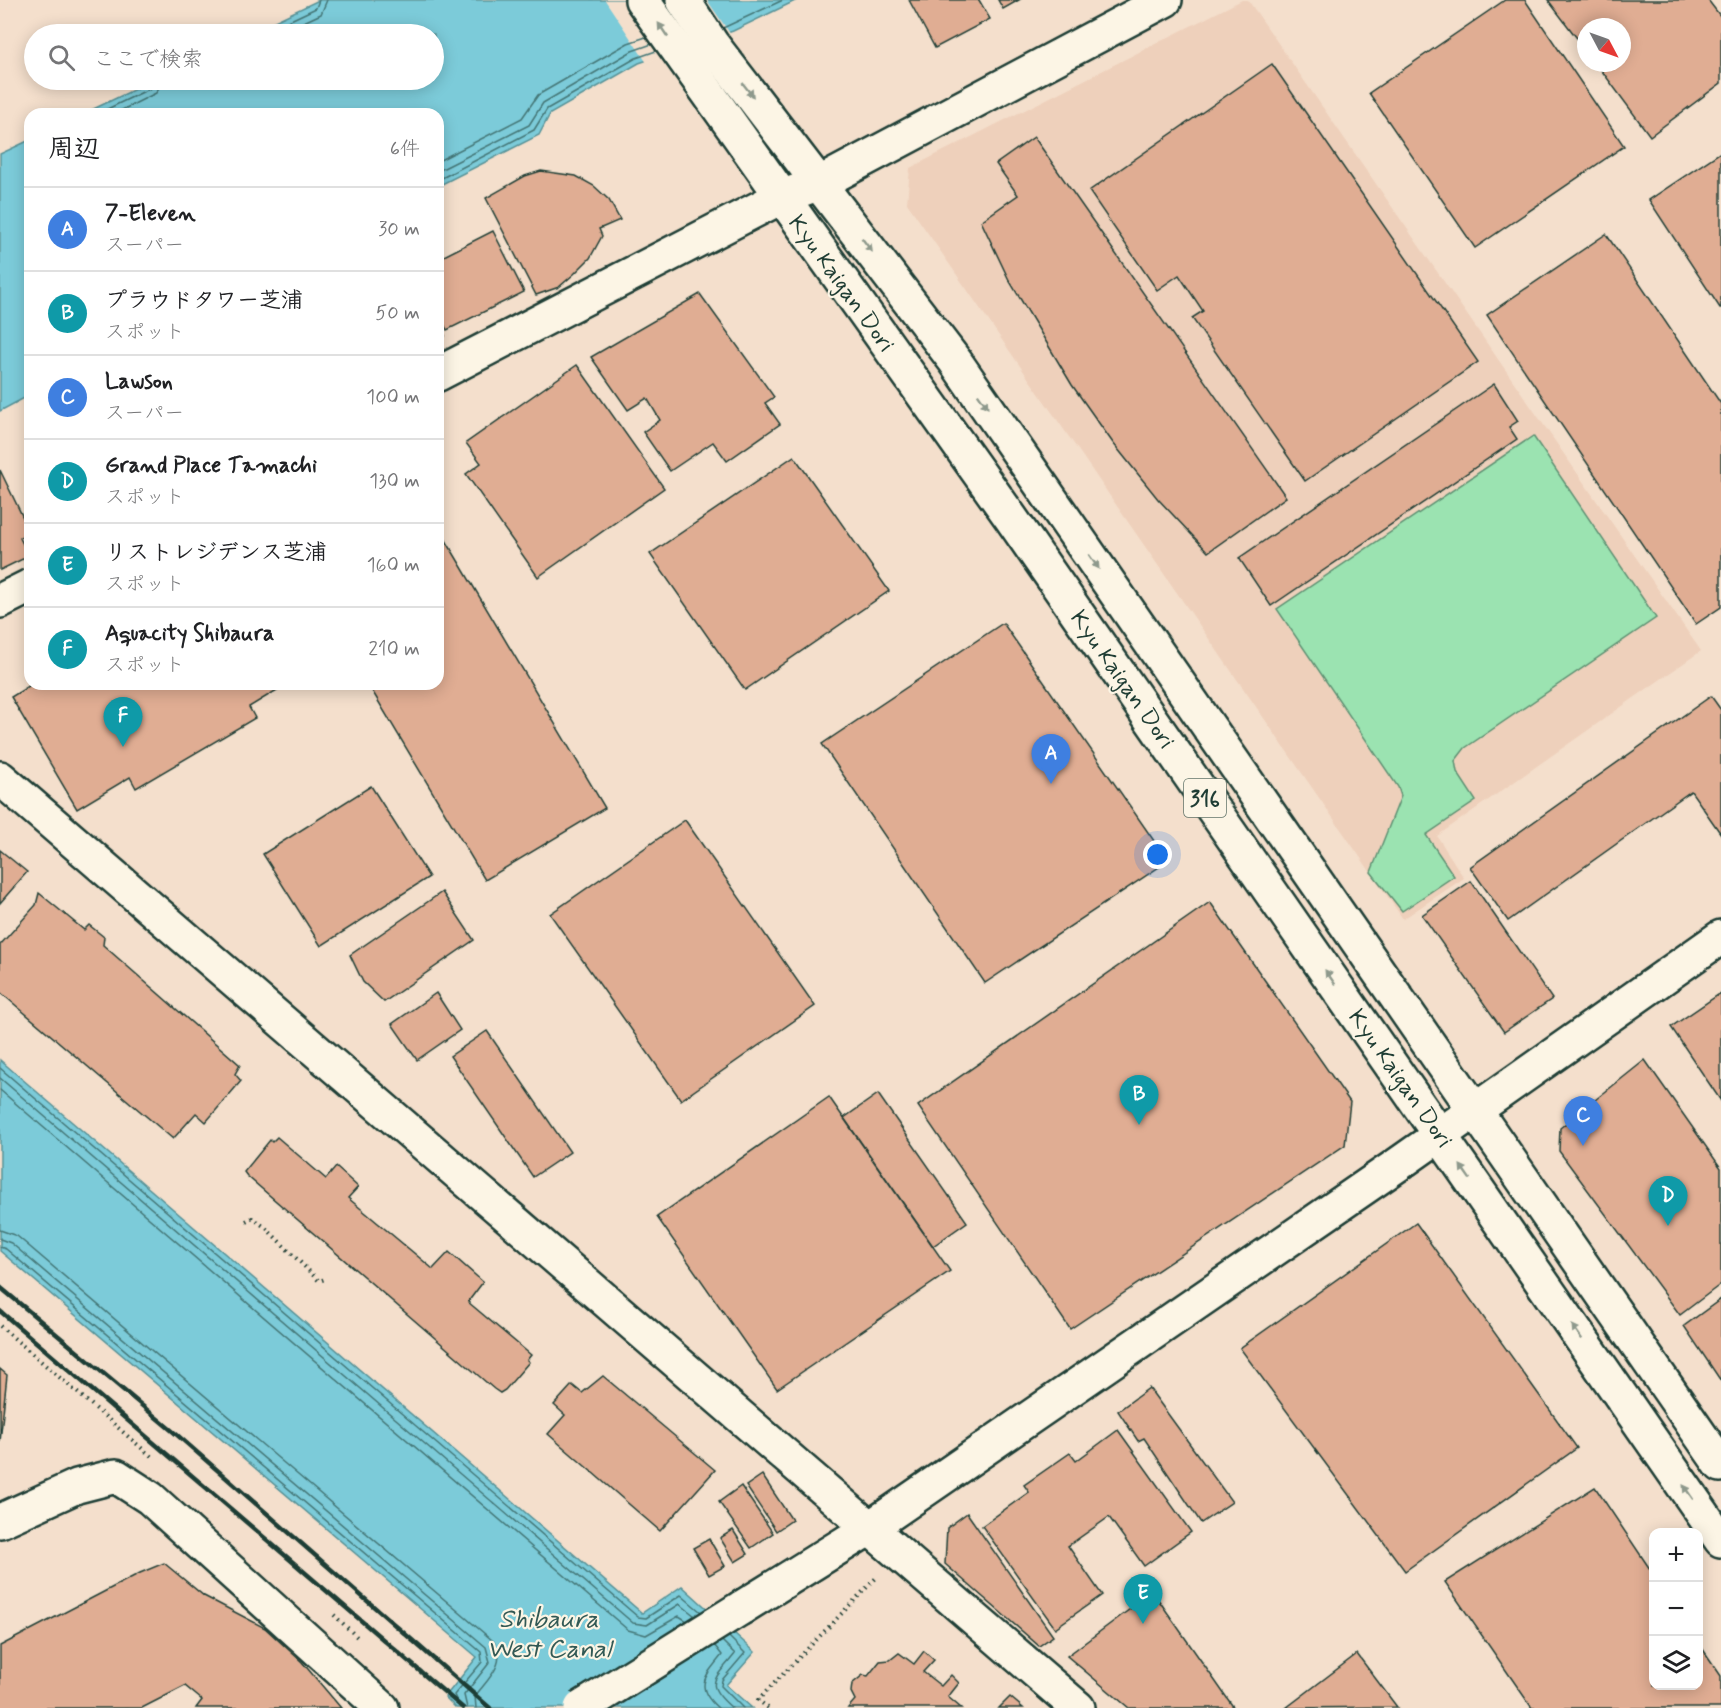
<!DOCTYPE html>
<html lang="ja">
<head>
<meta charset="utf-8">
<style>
	:root { --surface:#fff; --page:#f6f6f6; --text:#202124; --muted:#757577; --line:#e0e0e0; --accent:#c8321e }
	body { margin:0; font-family:Mynerve,"Klee One",sans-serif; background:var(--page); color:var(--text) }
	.controls { position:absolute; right:18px; bottom:18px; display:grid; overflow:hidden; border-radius:12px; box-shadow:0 3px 15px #0003 }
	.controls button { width:54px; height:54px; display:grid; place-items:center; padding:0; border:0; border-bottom:2px solid var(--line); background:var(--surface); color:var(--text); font:30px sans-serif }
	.compass { position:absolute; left:1577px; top:18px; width:54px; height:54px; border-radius:50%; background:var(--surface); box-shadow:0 3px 15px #0003; rotate:131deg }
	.you { position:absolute; left:1158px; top:855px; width:21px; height:21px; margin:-15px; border:4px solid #fff; border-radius:50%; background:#1a73e8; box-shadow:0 0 0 9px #1a73e833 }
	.badge { display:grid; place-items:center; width:39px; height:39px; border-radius:50%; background:var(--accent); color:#fff; font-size:20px; font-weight:700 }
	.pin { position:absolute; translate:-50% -50px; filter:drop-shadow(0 2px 3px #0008) }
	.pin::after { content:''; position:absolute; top:32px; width:21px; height:18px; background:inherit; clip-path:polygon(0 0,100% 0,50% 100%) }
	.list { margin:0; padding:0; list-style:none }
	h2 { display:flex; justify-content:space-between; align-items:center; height:78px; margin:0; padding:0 24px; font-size:26px }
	h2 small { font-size:20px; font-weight:400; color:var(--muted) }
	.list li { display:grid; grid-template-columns:39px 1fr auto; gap:18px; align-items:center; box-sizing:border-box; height:84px; padding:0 24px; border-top:2px solid var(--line) }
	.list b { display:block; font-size:22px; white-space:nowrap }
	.list p { margin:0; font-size:20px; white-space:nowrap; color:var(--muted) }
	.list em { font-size:20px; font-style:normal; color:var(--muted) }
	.icon { flex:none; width:33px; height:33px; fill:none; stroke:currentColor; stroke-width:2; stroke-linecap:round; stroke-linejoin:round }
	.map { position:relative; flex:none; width:1721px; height:1708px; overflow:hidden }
	.search { position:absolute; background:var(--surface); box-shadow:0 3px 15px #0003; left:24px; top:24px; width:420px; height:66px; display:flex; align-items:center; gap:15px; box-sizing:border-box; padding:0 21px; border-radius:33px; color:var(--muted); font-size:22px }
	.panel { position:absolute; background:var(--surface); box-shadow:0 3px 15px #0003; left:24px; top:108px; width:420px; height:582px; border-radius:18px }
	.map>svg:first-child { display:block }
</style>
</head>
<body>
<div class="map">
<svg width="1721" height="1708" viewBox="0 0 1721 1708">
	<rect width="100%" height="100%" fill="#f4dfcc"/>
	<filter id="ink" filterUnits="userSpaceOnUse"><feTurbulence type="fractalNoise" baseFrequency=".0167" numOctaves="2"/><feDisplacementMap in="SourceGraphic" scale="12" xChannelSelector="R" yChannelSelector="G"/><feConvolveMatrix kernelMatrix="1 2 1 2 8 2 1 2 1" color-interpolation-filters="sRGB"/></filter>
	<g filter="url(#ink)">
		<polygon fill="#eed0bb" points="1242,0 1248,0 1701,651 1437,836 1464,878 1403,919 907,203 910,168"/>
		<polygon fill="#9be3b1" stroke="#5d9072" stroke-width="1.5" points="1533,436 1656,618 1465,748 1455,761 1457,772 1476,801 1426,835 1454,876 1402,911 1371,872 1401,796 1398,787 1277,609"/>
		<g fill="#7ccbd9" stroke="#579297" stroke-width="1.5">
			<polygon points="319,0 797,0 733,31 639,63 550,114 539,135 438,186 438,114 83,114 154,80 434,80 434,34 247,34"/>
			<polygon points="30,140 30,395 0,411 0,154"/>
			<polygon points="0,1060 642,1613 682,1586 755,1652 726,1685 752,1708 456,1708 445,1697 477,1657 0,1251"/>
		</g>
		<polygon fill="#f4dfcc" points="605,0 707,0 731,35 647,63"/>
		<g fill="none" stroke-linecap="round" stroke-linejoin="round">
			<g stroke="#447676" stroke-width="1.5">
				<polyline points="723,28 783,0"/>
				<polyline points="261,34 316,8 319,0"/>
				<polyline points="278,34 321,14 327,0"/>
				<polyline points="97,114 151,88 155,80"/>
				<polyline points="114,114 156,93 163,80"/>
				<polyline points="438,161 522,118 538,95 628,43 646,37"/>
				<polyline points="438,171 529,125 543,103 632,51 652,44"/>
				<polyline points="438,180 534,130 547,109 636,58 656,51"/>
				<polyline points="0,1068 638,1617 646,1618 681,1595 701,1612"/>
				<polyline points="0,1078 633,1623 647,1625 680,1604 695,1616"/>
				<polyline points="0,1090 628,1630 646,1635 679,1616 687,1621"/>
				<path d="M0,1230l17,6 475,404c18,21 -4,39 -17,56l1,12"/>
				<polyline points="0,1239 11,1243 486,1647 490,1662 464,1695 467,1708"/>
				<polyline points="0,1247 6,1249 481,1652 482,1662 454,1695 460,1708"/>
				<polyline points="729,1637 745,1653 722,1680 721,1686 743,1708"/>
				<path d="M722,1641l13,13c-20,26 -33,28 -3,54"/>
				<path d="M715,1646l7,9c-16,20 -29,31 -4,53"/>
			</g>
		</g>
		<g fill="#e0ad93" stroke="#1f3d34" stroke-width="1.5">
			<polygon points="909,0 979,0 990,19 935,48"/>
			<polygon points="998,0 1019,0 1003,9"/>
			<polygon points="1505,0 1525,0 1624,146 1475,248 1369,93"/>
			<polygon points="1548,0 1708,0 1721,17 1721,83 1650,136 1596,63 1622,63 1622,27 1586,27 1586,50"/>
			<polygon points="1272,64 1478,362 1305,481 1192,318 1203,311 1179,275 1157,290 1089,191"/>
			<polygon points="1034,137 1286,497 1208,552 1158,499 1113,443 1072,385 1009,280 981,221 1018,195 996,164"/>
			<polygon points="1721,152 1721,308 1720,308 1649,200"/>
			<polygon points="541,171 576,176 594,186 609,200 620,220 599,229 602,236 590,258 574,274 559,287 536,295 486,198 525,176"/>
			<polygon points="493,231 524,292 447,330 438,313 438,259"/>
			<polygon points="1606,234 1721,404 1721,607 1696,624 1487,315"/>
			<polygon points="700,294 774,397 765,403 780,424 727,461 713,442 670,471 643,432 660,420 647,398 628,410 591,357"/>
			<polygon points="438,322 445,336 438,340"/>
			<polygon points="577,365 664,488 538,577 466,474 481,463 466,443"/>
			<polygon points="1494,384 1518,421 1509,427 1517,439 1271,606 1239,558"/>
			<polygon points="794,456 889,591 745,690 650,554"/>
			<polygon points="0,470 30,532 20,538 29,556 0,570"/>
			<polygon points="438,527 605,808 485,880 368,684 438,684"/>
			<polygon points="1003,623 1168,861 985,983 822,744"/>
			<polygon points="32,684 287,684 249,707 255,718 136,788 130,777 77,809 11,697"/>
			<polygon points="1711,696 1721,710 1721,834 1691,791 1508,921 1470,867"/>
			<polygon points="371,786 429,877 321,946 263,854"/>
			<polygon points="685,820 815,1006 681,1100 550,914"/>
			<polygon points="0,850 27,872 0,903"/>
			<polygon points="1471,881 1552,999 1504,1032 1422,915"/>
			<polygon points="442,892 474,940 384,1002 363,982 350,955"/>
			<polygon points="39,893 84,930 89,925 104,937 103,945 240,1065 235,1074 241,1081 206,1122 196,1113 173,1139 0,992 0,945 36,905"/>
			<polygon points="1210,902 1350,1102 1345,1145 1070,1329 918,1106"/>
			<polygon points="436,993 460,1030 417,1060 392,1024"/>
			<polygon points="1721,993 1721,1101 1671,1027"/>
			<polygon points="487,1031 570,1152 533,1177 450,1056"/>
			<polygon points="1645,1060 1721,1168 1721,1284 1680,1315 1559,1151 1560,1128"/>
			<polygon points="878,1094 967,1222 933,1246 844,1118"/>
			<polygon points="829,1097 950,1271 777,1389 657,1217"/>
			<polygon points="277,1137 326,1179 336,1167 358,1187 348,1198 433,1269 449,1252 483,1282 468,1302 531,1355 527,1360 529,1362 505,1390 500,1393 494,1389 247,1176 244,1172 270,1140 272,1142"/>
			<polygon points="1416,1223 1577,1448 1405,1571 1240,1348"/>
			<polygon points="1721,1299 1721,1381 1684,1326"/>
			<polygon points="0,1369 7,1375 0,1442"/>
			<polygon points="603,1376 715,1470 660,1531 548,1434 565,1415 554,1405 572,1385 582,1393"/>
			<polygon points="1149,1388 1232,1502 1201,1523 1144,1438 1138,1441 1118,1411"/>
			<polygon points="1118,1430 1191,1532 1144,1566 1109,1517 1068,1546 1102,1595 1055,1628 982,1526 1029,1492 1024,1485 1070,1453 1076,1461"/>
			<polygon points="762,1475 792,1520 776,1531 746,1486"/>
			<polygon points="741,1486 773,1533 751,1548 719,1502"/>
			<polygon points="1595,1487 1654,1575 1654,1686 1698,1686 1698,1642 1721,1676 1721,1708 1532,1708 1445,1582"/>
			<polygon points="967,1513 1053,1636 1039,1646 945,1564 947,1528"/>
			<polygon points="733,1530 748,1554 735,1562 720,1538"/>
			<polygon points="709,1539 725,1566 709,1575 693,1548"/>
			<polygon points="164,1563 204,1596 265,1628 302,1662 341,1708 196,1708 202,1700 185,1686 142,1708 0,1708 0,1646 140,1573"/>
			<polygon points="1153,1592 1234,1708 1129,1708 1067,1656"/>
			<polygon points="924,1651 934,1660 923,1672 941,1686 951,1675 959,1683 948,1697 961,1708 848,1708 855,1700 851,1692 852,1684 863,1675 868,1676 880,1661 890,1660 899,1653 914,1664"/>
			<polygon points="1357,1654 1397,1707 1286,1708"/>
			<polygon points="1010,1697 1023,1708 999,1708"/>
		</g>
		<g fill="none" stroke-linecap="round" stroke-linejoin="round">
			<g stroke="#1f3d34" stroke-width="38">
				<polyline id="minor" points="0,1521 77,1486 116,1476 150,1498 382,1708"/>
			</g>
			<g stroke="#1f3d34" stroke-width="38">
				<g id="tertiary">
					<polyline points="438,374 781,197 820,183 1165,0"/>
					<polyline points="0,601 30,586"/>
					<polyline points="0,778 1078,1708"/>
					<polyline points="741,1608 868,1529 1400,1163 1721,937"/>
				</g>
			</g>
			<g stroke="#1f3d34" stroke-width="38">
				<g id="primary">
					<polyline points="642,0 1011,518 1721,1540"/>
					<polyline points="683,0 712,44 955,361 1721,1465"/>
				</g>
			</g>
			<g stroke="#1f3d34" stroke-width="4" stroke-dasharray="1.5 4.5" stroke-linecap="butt">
				<polyline points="246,1221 252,1218 265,1227 319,1281 325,1279"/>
				<polyline points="0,1326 152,1457"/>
				<polyline points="334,1615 357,1637"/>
				<polyline points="768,1708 758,1700 876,1578"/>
			</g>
			<use href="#minor" stroke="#fcf5e5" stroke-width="33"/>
			<use href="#tertiary" stroke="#fcf5e5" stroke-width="33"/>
			<use href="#primary" stroke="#fcf5e5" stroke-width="33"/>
			<g stroke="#1f3d34" stroke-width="4.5">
				<polyline points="0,1287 176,1434 490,1708"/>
				<polyline points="0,1311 463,1708"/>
			</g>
			<g stroke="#1f3d34" stroke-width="38" stroke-linecap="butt">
				<polyline id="tertiary-bridge" points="581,1708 741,1608"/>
			</g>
			<use href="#tertiary-bridge" stroke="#fcf5e5" stroke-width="33"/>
		</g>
		<defs><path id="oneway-solid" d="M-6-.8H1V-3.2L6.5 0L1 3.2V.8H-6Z" transform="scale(1.5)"/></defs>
		<g fill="#8e998c">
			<use href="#oneway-solid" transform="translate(663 30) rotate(-124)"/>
			<use href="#oneway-solid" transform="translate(748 90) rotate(52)"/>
			<use href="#oneway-solid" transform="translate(867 245) rotate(53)"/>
			<use href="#oneway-solid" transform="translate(983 401) rotate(55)"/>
			<use href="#oneway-solid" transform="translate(1094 562) rotate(55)"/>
			<use href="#oneway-solid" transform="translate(1330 977) rotate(-125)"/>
			<use href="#oneway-solid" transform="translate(1465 1172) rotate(-125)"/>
			<use href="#oneway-solid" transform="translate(1577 1332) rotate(-125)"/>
			<use href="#oneway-solid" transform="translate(1688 1492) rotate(-125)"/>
		</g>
	</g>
	<g text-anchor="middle" stroke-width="4.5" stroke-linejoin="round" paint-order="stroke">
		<rect fill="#fcf5e5" stroke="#617469" stroke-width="1.5" x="1184" y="779" width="42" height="38" rx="4.5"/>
		<g font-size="22" font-weight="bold" fill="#1f3d34">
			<text x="1205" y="806">316</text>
		</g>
		<g font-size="24" fill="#1f3d34" stroke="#fcf5e5">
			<text transform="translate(842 283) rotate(54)" y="8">Kyu Kaigan Dori</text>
			<text transform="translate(1123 679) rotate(55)" y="8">Kyu Kaigan Dori</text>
			<text transform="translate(1401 1078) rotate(55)" y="8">Kyu Kaigan Dori</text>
		</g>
		<g font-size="26" font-style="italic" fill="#325955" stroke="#fcf5e5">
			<text x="549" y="1627">Shibaura<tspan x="549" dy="30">West Canal</tspan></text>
		</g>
	</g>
</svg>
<div class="controls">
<button>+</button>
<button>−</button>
<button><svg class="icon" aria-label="layers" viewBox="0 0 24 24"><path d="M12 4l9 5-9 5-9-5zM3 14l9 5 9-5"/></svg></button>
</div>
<svg class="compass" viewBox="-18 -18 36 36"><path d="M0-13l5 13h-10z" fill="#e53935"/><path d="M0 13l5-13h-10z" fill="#757577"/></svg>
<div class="you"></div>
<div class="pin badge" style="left:1051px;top:784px;background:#3f7fe0">A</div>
<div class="pin badge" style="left:1139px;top:1125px;background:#0f9aa8">B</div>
<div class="pin badge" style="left:1583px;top:1146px;background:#3f7fe0">C</div>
<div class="pin badge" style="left:1668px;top:1226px;background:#0f9aa8">D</div>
<div class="pin badge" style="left:1143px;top:1624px;background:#0f9aa8">E</div>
<div class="pin badge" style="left:123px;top:747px;background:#0f9aa8">F</div>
<div class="search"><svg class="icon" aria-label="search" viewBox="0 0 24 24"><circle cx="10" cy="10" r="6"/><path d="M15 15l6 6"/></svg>ここで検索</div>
<section class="panel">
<h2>周辺<small>6件</small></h2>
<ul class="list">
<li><span class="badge" style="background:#3f7fe0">A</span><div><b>7-Eleven</b><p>スーパー</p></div><em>30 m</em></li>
<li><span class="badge" style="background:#0f9aa8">B</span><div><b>プラウドタワー芝浦</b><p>スポット</p></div><em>50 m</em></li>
<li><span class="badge" style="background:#3f7fe0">C</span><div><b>Lawson</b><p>スーパー</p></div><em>100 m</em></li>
<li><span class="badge" style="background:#0f9aa8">D</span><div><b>Grand Place Tamachi</b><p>スポット</p></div><em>130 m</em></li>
<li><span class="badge" style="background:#0f9aa8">E</span><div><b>リストレジデンス芝浦</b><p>スポット</p></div><em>160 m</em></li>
<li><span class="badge" style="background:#0f9aa8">F</span><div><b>Aquacity Shibaura</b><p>スポット</p></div><em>210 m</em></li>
</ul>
</section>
</div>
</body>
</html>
